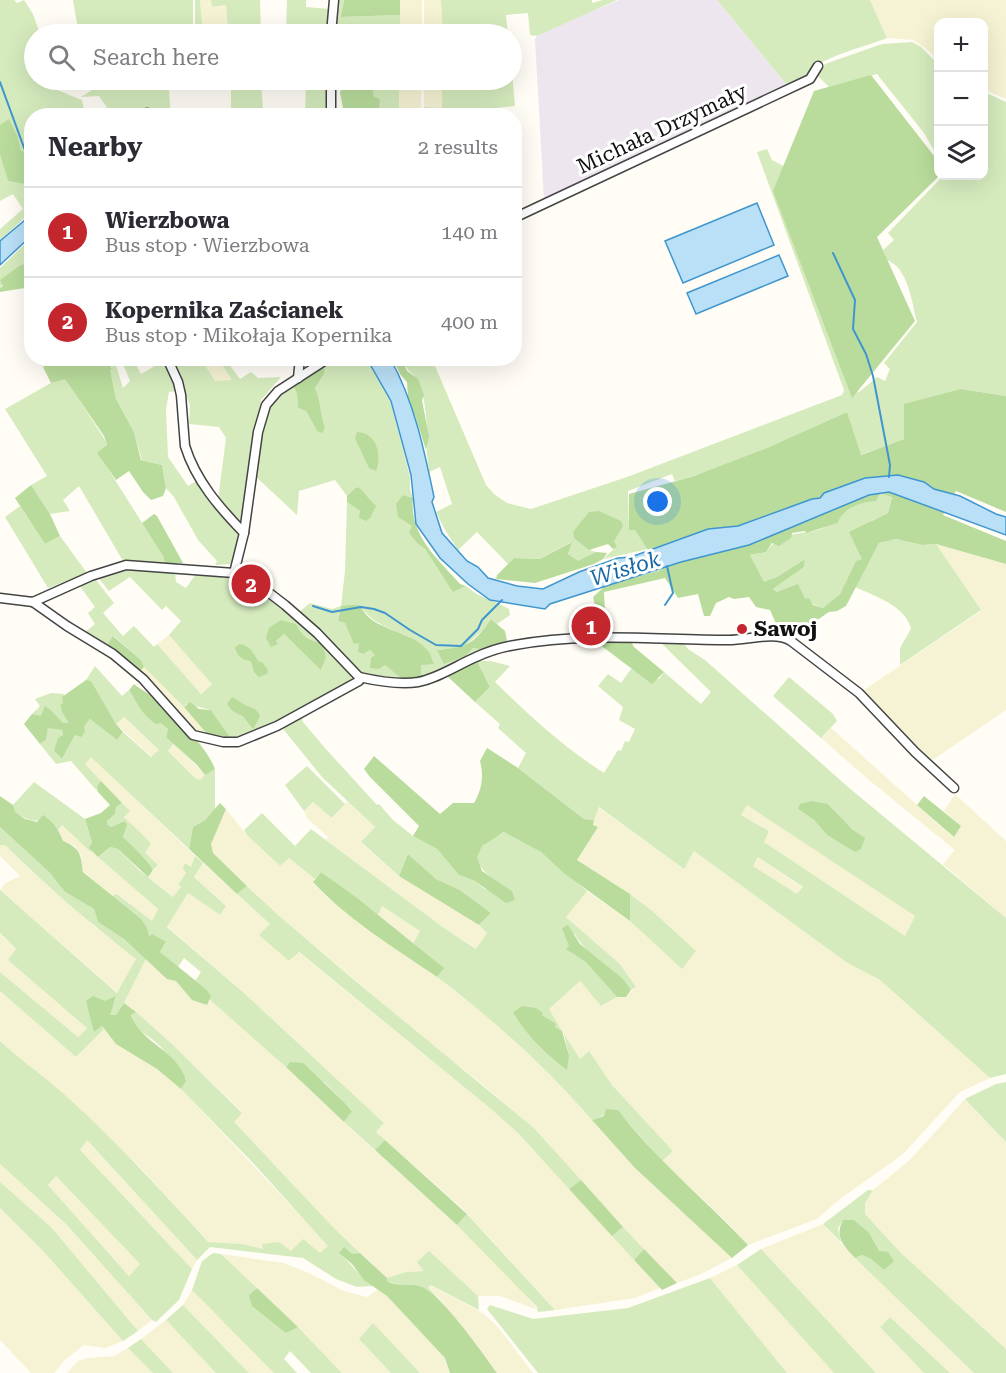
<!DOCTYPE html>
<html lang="en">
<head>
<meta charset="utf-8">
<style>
	:root { --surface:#fff; --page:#f2f2f3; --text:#2b2b33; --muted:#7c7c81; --line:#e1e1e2; --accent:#c4262e }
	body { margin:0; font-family:"Roboto Serif",serif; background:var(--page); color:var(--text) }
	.controls { position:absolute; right:18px; top:18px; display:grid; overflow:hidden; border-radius:12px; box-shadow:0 6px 24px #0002 }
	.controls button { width:54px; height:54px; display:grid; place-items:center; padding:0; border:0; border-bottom:2px solid var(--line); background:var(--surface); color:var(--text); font:30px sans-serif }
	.you { position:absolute; left:658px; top:502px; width:21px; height:21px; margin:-15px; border:4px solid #fff; border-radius:50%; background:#1a73e8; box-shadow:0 0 0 9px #1a73e833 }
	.badge { display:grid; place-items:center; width:39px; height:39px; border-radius:50%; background:var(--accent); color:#fff; font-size:20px; font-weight:700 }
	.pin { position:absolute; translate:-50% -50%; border:3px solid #fff; box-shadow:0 2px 6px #0006 }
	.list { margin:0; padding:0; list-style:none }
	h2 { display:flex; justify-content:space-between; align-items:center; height:78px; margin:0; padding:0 24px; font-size:26px }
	h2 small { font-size:20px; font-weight:400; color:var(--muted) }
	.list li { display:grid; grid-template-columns:39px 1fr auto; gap:18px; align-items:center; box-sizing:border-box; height:90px; padding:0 24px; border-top:2px solid var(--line) }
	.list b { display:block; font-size:22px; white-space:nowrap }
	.list p { margin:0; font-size:20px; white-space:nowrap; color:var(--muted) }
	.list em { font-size:20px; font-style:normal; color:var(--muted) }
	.icon { flex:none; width:33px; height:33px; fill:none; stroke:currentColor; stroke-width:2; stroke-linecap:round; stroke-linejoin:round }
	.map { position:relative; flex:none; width:1006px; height:1373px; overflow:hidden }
	.search { position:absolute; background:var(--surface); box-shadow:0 6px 24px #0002; left:24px; top:24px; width:498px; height:66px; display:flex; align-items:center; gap:15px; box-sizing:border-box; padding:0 21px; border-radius:33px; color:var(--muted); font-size:22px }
	.panel { position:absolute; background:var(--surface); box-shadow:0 6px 24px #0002; left:24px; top:108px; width:498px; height:258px; border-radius:24px }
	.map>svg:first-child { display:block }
</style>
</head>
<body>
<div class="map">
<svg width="1006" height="1373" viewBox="0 0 1006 1373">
	<rect width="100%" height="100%" fill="#fffdf5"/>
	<polygon fill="#eee6ef" points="619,0 717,0 787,85 759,101 544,200 535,39 537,36 555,27"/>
	<g fill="#f6f3d4">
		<polygon points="200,0 211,0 212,7 226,5 228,30 203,34"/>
		<rect x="400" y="0" width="22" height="34"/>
		<polygon points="424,0 441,0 443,34 424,34"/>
		<polygon points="870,0 1006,0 1006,99 984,89 984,22 938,22 938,61 929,51 913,40 887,38"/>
		<polygon points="399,80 421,80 421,115 399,116"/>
		<polygon points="424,80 442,80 442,108 424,107"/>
		<polygon points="201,359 218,359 232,380 215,381"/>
		<polygon points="936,544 1006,564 1006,710 934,759 928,761 861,692 981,611"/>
		<polygon points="169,635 212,683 201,694 157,644"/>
		<polygon points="144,667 180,702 208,735 191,728 138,673"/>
		<polygon points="123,717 159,750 152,757 116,724"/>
		<polygon points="831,728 953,837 961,826 944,811 955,794 1006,841 1006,918 943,864 955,850 869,780 821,738"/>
		<polygon points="174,743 205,775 200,781 195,778 168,751"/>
		<polygon points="91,756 195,856 191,867 185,863 186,872 179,885 181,887 174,897 148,877 158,865 144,853 151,843 124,817 129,811 85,764"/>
		<polygon points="347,801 375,827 361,843 399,876 479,925 487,933 477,949 444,928 326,840 328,837 307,818 304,811 313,802 333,818"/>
		<polygon points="747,804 915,916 905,936 763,842 769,831 741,815"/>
		<polygon points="598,807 684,869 694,851 846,962 880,980 990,1078 960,1092 902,1155 840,1199 817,1219 748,1245 726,1221 662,1161 673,1151 612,1085 589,1052 580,1060 548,1009 580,981 601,1006 617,997 626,997 636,987 620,964 565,916 587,891 630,921 681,968 651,910 630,894 577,860 598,827 592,825"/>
		<polygon points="226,809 247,835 280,866 289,858 315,879 313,883 327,897 369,930 437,977 502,1028 571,1095 635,1168 732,1258 699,1275 677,1283 623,1227 534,1128 482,1084 427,1041 277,914 213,853 211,844"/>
		<polygon points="62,825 158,909 152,921 118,894 112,896 83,871 81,856 75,846 63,841 58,830"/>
		<polygon points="0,845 5,845 29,869 94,926 136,959 118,993 0,890 5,883 20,876 0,856"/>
		<polygon points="758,857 803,888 797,895 753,866"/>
		<polygon points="203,863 270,924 290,961 298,952 491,1109 518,1133 660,1288 635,1298 555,1310 463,1209 376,1132 384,1123 244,993 167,926 188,893 220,915 226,906 194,877"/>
		<polygon points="382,906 420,931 413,944 378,915"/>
		<polygon points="0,934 16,949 8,960 87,1027 78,1037 0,972"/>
		<polygon points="146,959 176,981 192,1000 207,1005 209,999 265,1047 349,1127 466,1233 515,1283 538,1310 500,1296 478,1296 429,1252 425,1271 406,1272 387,1278 332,1226 233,1122 242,1112 173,1045 124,1003"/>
		<polygon points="0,991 76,1057 104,1029 116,1044 157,1069 181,1089 329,1246 321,1253 291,1251 262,1244 263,1249 243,1244 208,1242 138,1165 56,1088 14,1055 0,1041"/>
		<polygon points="965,1099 1006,1142 1006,1349 900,1252 865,1214 865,1205 873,1190 910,1160"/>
		<polygon points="87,1140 197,1260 192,1269 79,1150"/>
		<polygon points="0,1164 66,1224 152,1320 138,1331 52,1228 0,1182"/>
		<polygon points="56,1176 140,1264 129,1276 48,1185"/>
		<polygon points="0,1208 44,1252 123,1341 105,1348 84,1345 66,1359 54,1373 31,1373 0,1340"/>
		<polygon points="823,1224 855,1258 974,1373 950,1373 890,1317 880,1327 924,1373 876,1373 761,1249"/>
		<polygon points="221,1254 284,1263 311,1274 344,1291 367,1297 378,1289 387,1296 445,1358 450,1373 420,1373 373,1324 360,1340 391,1373 342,1373 305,1334"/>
		<polygon points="737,1265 805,1339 834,1373 787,1373 710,1278"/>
		<polygon points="431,1285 483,1313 498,1327 533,1373 497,1373 458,1321 428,1286"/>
		<polygon points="192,1290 223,1320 274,1373 249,1373 183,1305"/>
		<polygon points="166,1320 216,1373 173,1373 141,1339"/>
		<polygon points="128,1348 153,1373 67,1373 78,1361 87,1358 114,1356"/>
	</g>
	<g fill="#d5ebbd" fill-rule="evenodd">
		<polygon points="0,0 14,0 17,3 24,0 33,14 40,34 34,34 34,80 51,80 57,90 82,100 85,115 32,116 31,152 21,151 18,137 9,120 0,125"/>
		<polygon points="73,0 193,0 193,27 163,32 163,34 67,34 66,31 78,29"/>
		<polygon points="195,0 200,0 203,34 228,30 226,5 212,7 211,0 260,0 261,34 195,34"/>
		<polygon points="287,0 306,0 306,7 329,9 328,34 286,34"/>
		<polygon points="337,0 344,0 342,17 400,15 400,34 335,34"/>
		<polygon points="441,0 592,0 592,3 603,0 617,0 537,36 530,35 528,13 506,15 508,34 443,34"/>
		<path d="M717,0h153l17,38c-23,9 -55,16 -74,30 -10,7 -11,17 -26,17z"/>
		<polygon points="912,42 921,47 938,64 938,157 924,133 877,74 829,87 818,76 825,64 882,44"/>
		<polygon points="512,71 515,106 497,108 497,115 424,115 424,107 442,108 442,80 512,80"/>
		<polygon points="89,80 168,80 171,115 153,113 112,115 99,96 81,97 92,90"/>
		<polygon points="231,80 261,80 263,112 277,111 278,115 231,115"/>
		<polygon points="306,80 327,80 326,115 305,115"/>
		<polygon points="375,80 399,80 399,115 379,115 380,100 374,98 373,91 376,87"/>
		<path d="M984,92l22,10v294l-45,-7 -57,50 -44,16 -13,-43c-56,25 -113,54 -172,69l-3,-7 -44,17 1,38h6l13,20 -45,10 13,-12 -2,-6 -25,9 7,2 -18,10 -10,-8 3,-12 -31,17 -26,-1 -6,6 -31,-32 -19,18 -13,-20 -9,-18 16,-8 -12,-37 -11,5c0,-7 -3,-19 -2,-23 1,-18 -1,-48 -7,-64 -4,-12 -13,-11 -18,-27l30,1 54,126 8,9 13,9 24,6 96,-32 215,-82 2,-5 -87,-238 10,-3 5,11 15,8 71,225 19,-16 8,4 5,-12 -6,-6 33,-41c-5,-19 -9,-55 -30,-62l-4,-10 11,-10 -6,-7 55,-57h41z"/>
		<polygon points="0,155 8,181 24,184 32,197 31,212 0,240 0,229 23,209 13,194 0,201"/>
		<polygon points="31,238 31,268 21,264 0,288 0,268"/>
		<polygon points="106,359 114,359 123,388 130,381 121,359 133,359 141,374 165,360 177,391 169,392 166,409 168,457 188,486 198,480 241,535 232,564 215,565 217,561 198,540 174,497 166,488 162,465 142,460 134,432 116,399 110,369 112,368"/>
		<polygon points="170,359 201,359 215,381 232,380 218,359 225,359 240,379 251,372 258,378 281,377 261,400 242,522 218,500 226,438 219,427 189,424 190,405"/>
		<path d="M335,359h32l22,37 21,81v13l3,8 -10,-3 15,49 7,5 28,42 13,-5c13,12 28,14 43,23l1,6 -13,9 -6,-5 -8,11 -19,17 -27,3 11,11 4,-1 21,-12 6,1 2,3 -50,23 -14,3 -7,-41c-18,-7 -38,-14 -49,-30l-20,-1 -3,15 7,2 21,30 4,-3 31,28 -32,-3 -8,-3 -62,-60 11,-9 22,6 9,-3 4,-35 2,-69 13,9 16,-5 -17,-19 -4,1 -8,8 -12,-16 -36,11 -2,24 -43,-40 9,-50 6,-23 24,-17 4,9 1,14 8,3 11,20 8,-3c-5,-14 -4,-27 -10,-40l9,-14v-8z"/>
		<polygon points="65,378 107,443 98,453 163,556 165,563 123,561 79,486 63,500 70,511 50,514 31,485 47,476 5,409 51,383"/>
		<path d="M880,493l12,3 -4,17 -17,8 -9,38 -6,3 -16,32 -17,14c-7,-2 -11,-5 -18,-8 -10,-5 -23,-3 -32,-11l31,-22 1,-8 -28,18 -13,6 -14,-28 16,-3c14,-19 27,-17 48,-21 8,-2 16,-6 24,-8 5,-15 23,-21 38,-23z"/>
		<polygon points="20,506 45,544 60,536 87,573 48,588 5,517"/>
		<path d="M896,539l26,6 14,-1 45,66 -81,55v-17l11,-19c-5,-23 -36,-33 -56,-42l24,-44z"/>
		<path d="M132,569l43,3 1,10 10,6 10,-14c11,0 26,-1 36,2 46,17 90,64 120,100l-1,6 -92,50 -27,8 -21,-30 -25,-6 -2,3 -40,-40 -3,-7 -27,-24 -8,11 -22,-14 11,-9 -7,-11 7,-6 -16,-22 14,-6 3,1 18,23 -11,10 20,23 11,-10 20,21 3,-3 44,50 11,-10 -43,-49 12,-14 -15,-15 -4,4 -32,-33 -21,14 -9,-11v-4zM281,620l32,22 9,28 -38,-36 -9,8z"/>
		<path d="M658,640l24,1 6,8 17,11 143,127 158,131v156l-16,4 -110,-98 -34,-18 -152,-111 -10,18 -85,-62 -5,13 -10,-1 -66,-51 8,-15 -28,-25 2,-4 -25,-22 15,-15 -13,-26h14l19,5 -15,16c35,34 68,65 109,91l14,-23 3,1 4,-10 4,1 6,-13 -16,-9 4,-13 -25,-21 10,-12 13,9 10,-14 28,10 5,-7 37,32 10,-12zM828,804l25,26 2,21 -28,-16 -13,-15 -16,-11zM747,805l168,111 -10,20 -141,-94 5,-11 -28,-16zM758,857l45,30 -6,7 -44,-28z"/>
		<polygon points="95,666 122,696 129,690 133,697 168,729 166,737 174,743 168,751 195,778 200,780 208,772 215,769 215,809 205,820 193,827 189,849 91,757 85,764 101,781 97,786 98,792 71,761 56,764 40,744 46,740 48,727 62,730 63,735 54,751 62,759 75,735 90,719 117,740 123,732 151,757 159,750 124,717 116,724 91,682 86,680"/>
		<polygon points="789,677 833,714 837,721 821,738 773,696"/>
		<polygon points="51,693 64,694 63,703 60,705 62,712 70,723 63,723 52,711 45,707 41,717 32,714 40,706 35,699"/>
		<path d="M301,714l2,8 22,26 52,57 2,-1 14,16 20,16 24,13 22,26 16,6 10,8 27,2c-13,-8 -49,-28 -29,-46 6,-5 15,-9 22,-13l36,20 46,39 -21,26 54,47 16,23 -5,3c-17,-21 -44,-34 -57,-57l-4,14 -3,2 19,12 31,36 -16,9 -21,-25 -31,28 13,22 -8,-4 1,-3 -13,-9 1,-2 -21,-7 -9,6 56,43 -5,-21 16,25 9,-8 23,34 61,66 -11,10 -45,-51 -25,10c-47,-54 -98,-100 -155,-143l6,-9 -30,-24 7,-13 -38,-25 -4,9 -57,-43 -6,7 -26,-21 -9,8 -33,-31 -3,-5 18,-17 33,33 16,-17 133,99 32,21 11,-16 -8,-8 12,-12 -31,-23 -24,-11 -28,-25 -9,22 -38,-34 14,-15 -53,-50 -38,-47 -1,-3z"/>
		<polygon points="307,766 345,804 332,818 313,802 304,811 285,785"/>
		<path d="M34,782l51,37 7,23 -2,6 2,5 -30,-28 -4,5 -9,-11c-15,4 -22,1 -35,-7l-1,-7z"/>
		<path d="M122,803l8,8 -6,6 27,26 -6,10 13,12 -5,5c-2,-6 -24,-28 -30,-33l3,-13 -3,-3 -12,6 -4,-3v-3l8,-7 1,-7z"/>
		<path d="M0,827l49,45 16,20 29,17 4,13 26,17 22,20 -22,44 -8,12h-7l7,-18 -24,26 2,8 7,-5 3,3 -28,28 -76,-66v-19l78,65 9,-9 -79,-68 8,-11 -16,-16v-43l117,103 19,-34c-46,-36 -90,-73 -131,-114h-5z"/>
		<polygon points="110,847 118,849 139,870 173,897 181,887 178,885 186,873 183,868 185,863 191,867 195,856 203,863 194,877 226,906 220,915 188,893 167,927 244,993 384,1123 376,1132 385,1140 375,1150 344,1122 352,1110 325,1083 290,1062 286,1067 209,999 211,996 207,990 195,981 201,972 184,958 178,967 160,952 166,943 149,938 123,906 112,896 117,894 152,921 158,909 98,857"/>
		<polygon points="247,886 277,914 353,979 534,1128 581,1180 569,1189 518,1133 491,1109 299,952 289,961 259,935 270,924 237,894"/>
		<polygon points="630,894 651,910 696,951 682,969 630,921"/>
		<path d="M136,1012l37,33 69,68 -8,9 98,104 28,27 -8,1 -12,-1c11,11 20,24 33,33l-16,1 -21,-8 -33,-21 -93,-11 -13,13 -110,-120 -7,10 112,119 -13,31 -23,22 -4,-2 -86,-96 -66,-60v-123c18,17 38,31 57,47 54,47 103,101 151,154l35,2 20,5 -1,-5 17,-2 12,9 12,-12 17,14 8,-7 -75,-83 -72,-74 5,-9c-8,-11 -16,-24 -26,-34 -14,-14 -23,-11 -29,-32zM56,1176l84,88 -11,12 -81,-91z"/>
		<polygon points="1006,1082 1006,1142 965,1099 996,1084"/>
		<polygon points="0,1182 52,1228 138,1331 123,1341 44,1252 0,1208"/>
		<polygon points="868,1190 873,1190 865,1204 865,1214 900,1252 1006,1349 1006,1373 974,1373 855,1258 862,1255 871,1259 884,1270 879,1251 854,1220 842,1221 838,1229 841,1242 823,1224"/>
		<polygon points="467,1214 555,1310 538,1312 537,1307 457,1225"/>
		<polygon points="623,1227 644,1249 634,1260 612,1236"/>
		<polygon points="761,1249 876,1373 834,1373 737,1265"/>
		<polygon points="429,1251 478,1296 479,1310 431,1285 428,1287 439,1300 420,1286 401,1286 387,1281 387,1278 406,1272 424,1271 417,1262"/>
		<polygon points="213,1253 221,1254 257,1288 249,1295 286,1332 298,1327 342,1373 311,1373 290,1351 284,1359 297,1373 274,1373 192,1290 202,1261"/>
		<polygon points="710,1278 787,1373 538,1373 487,1309 490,1305 533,1319 628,1308"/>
		<polygon points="183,1305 249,1373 216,1373 166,1320"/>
		<polygon points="890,1317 950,1373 924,1373 880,1327"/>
		<polygon points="373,1323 420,1373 391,1373 359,1339"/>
		<polygon points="141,1339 173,1373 153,1373 128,1348"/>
	</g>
	<g fill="#b9dc9c" fill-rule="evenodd">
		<polygon points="344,0 400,0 400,15 341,17"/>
		<polygon points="871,75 938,161 939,176 877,237 915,321 852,398 773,191 814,91"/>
		<polygon points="343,80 375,80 376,87 373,91 374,97 380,99 379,115 338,115 343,108 340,93"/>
		<polygon points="9,119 18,137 21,151 31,152 31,197 24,184 8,181 0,155 0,125"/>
		<polygon points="22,264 31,268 31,287 0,292 0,288 3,286 0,280"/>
		<polygon points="54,359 106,359 112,369 110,369 116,399 134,432 141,460 162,465 166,488 163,496 151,500 143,492 129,471 116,480 97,453 107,444 104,436 65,379 51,383 43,367"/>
		<polygon points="393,359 402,359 407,371 418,379 424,395 422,400 429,437 426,450 415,416 408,399 407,382 400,374"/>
		<path d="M324,366v8l-9,14c6,13 5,26 10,40l-3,5 -5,-2 -11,-20 -8,-3 -1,-14 -4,-9z"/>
		<path d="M961,389l45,7v116l-50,-21 -13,24 63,26v23l-70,-20 -14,1 -26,-6 -17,4 -33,63 -9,5 -8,1 -22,15 1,2 -27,6 -11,-25 -14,-3 -7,-10 -15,2 -5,-2 -13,6 -6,13h-6l-6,-22 -20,4 -13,-20 -61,14 2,37 -8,-10 -5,-22 12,-11 56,-16 -26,-40h-6v-36l65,-18 73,-28 80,-36 14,43 43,-16v-35zM880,493l12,4 -4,16 -39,19 13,27 -6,2 -16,33 -17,14 -10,-3 -4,-7 -4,1 -7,-15 -21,8 -4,-3 31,-22 1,-8 -28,18 -13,5 -14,-27 16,-3 6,-9 7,3 12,-8 1,-5 13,-2 1,2 32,-10c5,-15 23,-21 38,-22z"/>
		<path d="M357,432c20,1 25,23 19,39l-7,-3 -14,-30z"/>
		<polygon points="31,485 50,514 60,536 45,544 15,498"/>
		<polygon points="359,487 376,506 370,518 366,521 359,518 360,511 347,502 347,496 355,488"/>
		<path d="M403,495l10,3c-4,37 24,60 47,86l6,2 -13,6 -28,-43 -7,-5 -9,-11 3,-7 -14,-9 -2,-13z"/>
		<polygon points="599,511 621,521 623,526 614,541 617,547 613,549 608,544 589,550 574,538 573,532 589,512"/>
		<polygon points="154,514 157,516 183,563 165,563 163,556 142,523"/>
		<polygon points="572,542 568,554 578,561 596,552 607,553 603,559 594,564 535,583 496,579 497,575 514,558 540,559"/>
		<path d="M351,605h9c11,27 51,24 68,46 3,3 4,9 6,13l-13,1v10l-4,3h-16l-16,-13 -6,4 -9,-1 1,-10 4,-3 -5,-5 -6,4 -6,-2 1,-9 -5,1 -9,-21 -7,-2 3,-15z"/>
		<path d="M491,619l14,12 3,14 -27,7 -2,-3 -6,-1 -8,8 -21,8 -7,-14c30,-3 36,-5 54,-31z"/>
		<path d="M281,620l15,4c6,12 12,17 26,19l4,14 -5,13 -37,-36 -8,7 2,3 -7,3 -5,-9 3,-10z"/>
		<polygon points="113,636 141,660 144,667 138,673 106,647"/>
		<polygon points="630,640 634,647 664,672 652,684 595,641"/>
		<path d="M239,644c11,1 14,9 20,18h3l6,8 -1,4 -8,3 -5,-5 -3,-11c-9,-1 -13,-4 -16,-13z"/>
		<polygon points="477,661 490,687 475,702 447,676 446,674"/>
		<polygon points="86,680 91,681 116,724 123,732 117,740 90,719 84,726 85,732 81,737 75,735 62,759 54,751 58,738 63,735 62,730 48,728 46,740 40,744 24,724 32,714 41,716 45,706 52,711 63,723 69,723 62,712 60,705 63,703 62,697"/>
		<path d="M134,684c8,7 17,10 24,16 19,17 48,46 57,69l-10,6 -8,-10 -31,-28 2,-8 -7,-6 -5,1c-14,-9 -19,-21 -27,-34z"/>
		<path d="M232,697c5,2 9,6 13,8 8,4 11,2 15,11l-6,12h-2l-9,-12c-7,-3 -11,-4 -16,-12z"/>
		<polygon points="190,702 199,709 211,710 232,740 208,735 184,707"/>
		<path d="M487,748l31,20 66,51 10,1 -1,5 5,2 -21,33 53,34v27l-65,-47 -24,-22 -37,-20 -22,14 -5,11 5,14 30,20 3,9 -9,3 -31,-22 -16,-6 -22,-26 -24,-13 6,-10 -49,-49 -6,-8 10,-13 66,58 13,-11h21c8,-14 10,-26 6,-42z"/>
		<path d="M101,781l21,22 -6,4 -1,7 -8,7v3l4,3 13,-6 3,3 -4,13c6,5 28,27 30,33l-5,7 -30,-28 -8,-2 -12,10 -9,-9 3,-6 -7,-23 16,-6 9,-8 -12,-13 -1,-6z"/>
		<path d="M0,796l13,9 2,7 10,7 12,3 6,-7c10,6 16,15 20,26 17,7 18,13 20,31l58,47 6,9 2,9 3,-3 14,8 -6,10 47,38 4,6 -4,9 -15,-5 -16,-19 -9,-2 -43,-40 -26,-17 -4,-13 -29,-17 -16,-20 -49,-45z"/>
		<polygon points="924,796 961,826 954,837 917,805"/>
		<polygon points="811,801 828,804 853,830 865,838 861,849 855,852 827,835 814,820 798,809 800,804"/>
		<polygon points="220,803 226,809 211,844 213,853 247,886 237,894 189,849 193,827 205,820"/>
		<polygon points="408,854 436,879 460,890 491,913 479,925 399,876"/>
		<path d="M321,872l36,26 87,70 -7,9c-42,-29 -89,-57 -124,-95z"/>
		<polygon points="568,925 580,944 623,979 631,990 626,997 617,997 586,962 566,949 569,946 562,928"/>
		<path d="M93,996l12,5 11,-5 -6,19h6l8,-12 12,9 -5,3c9,28 47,35 55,66l-5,8 -24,-20 -41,-25 -14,-18 -8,6 -8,-31z"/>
		<path d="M522,1006l14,2 7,5 -1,2 14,9 -1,3 7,4 7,24 -2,15c-21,-16 -41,-35 -54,-58z"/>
		<polygon points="290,1062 303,1063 346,1104 352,1111 344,1122 286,1067"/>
		<path d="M606,1109l12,1c38,50 87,89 130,135l-16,13 -97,-90 -43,-48 12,-4z"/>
		<polygon points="385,1140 467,1214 457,1225 375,1150"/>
		<polygon points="581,1180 623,1227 612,1236 569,1189"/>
		<path d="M843,1220h11l15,13 10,18 9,1 6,9 -10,9 -13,-11 -9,-4 -7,3c-11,-12 -21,-21 -12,-38z"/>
		<path d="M344,1247l8,7 8,-1 27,25v3c13,7 20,2 32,5 21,5 64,68 78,87h-47l-5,-15 -58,-62 -23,-16 -12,-16 -13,-11z"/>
		<polygon points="644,1249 677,1283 662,1290 634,1260"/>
		<polygon points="257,1288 298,1327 286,1333 252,1306 249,1295"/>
	</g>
	<g fill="#b9e0f7" stroke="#3f96cf" stroke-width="1.5">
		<polygon points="757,203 774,245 683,283 665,241"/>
		<polygon points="31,215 31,236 0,265 0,241"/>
		<polygon points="779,255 788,276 696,314 687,293"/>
		<path d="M390,358c24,43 34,91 44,139l-2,5 10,31 25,28 11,6 10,11 29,8 26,3 36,-17 39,-14 13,-1 77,-28 30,-3 74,-27 8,-1 4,-5 41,-15 33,-3 26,7 10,7 26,7 36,18 10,3v18l-117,-43 -20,3 -120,50 -68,17 -131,42 -5,5 -55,-9 -22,-16 -28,-26 -24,-34 -5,-49 -20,-74 -24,-42z"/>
	</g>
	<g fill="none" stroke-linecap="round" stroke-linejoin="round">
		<g stroke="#3f96cf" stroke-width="2">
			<polyline points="0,82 30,164 32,181"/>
			<polyline points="833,253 855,300 853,329 866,354 873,376 890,465 889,477"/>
			<polyline points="665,605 673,593 667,566"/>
			<polyline points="313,606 332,612 361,607 374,609 385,613 410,630 436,645 461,646 478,629 482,620 502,600"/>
		</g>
		<g stroke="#444" stroke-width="11">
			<g id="street">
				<polyline points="331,34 334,0"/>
				<polyline points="331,80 331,116"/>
				<polyline points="136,116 147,113 157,116"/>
				<polyline points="514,218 810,79 818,66"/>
				<path d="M167,358l11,24 3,13 4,51c11,35 34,61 59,87"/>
				<polyline points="298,378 300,358"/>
				<polyline points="234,573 244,533 258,432 266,405 278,391 329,358"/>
				<polyline points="0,598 33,602 91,576 126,565 234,573 259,585 285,605 317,633 359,677"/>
				<polyline points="33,602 67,626 113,654 143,679 193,735 223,742 238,742 277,726 359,681 359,677"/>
				<path d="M359,677c18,4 41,8 59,5 21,-4 39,-17 58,-25 13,-6 26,-10 39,-12 71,-13 143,-5 214,-5 19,0 46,-9 62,1l68,52 56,59 39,36"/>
			</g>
		</g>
		<use href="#street" stroke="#fff" stroke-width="8"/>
	</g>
	<circle fill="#c4262e" stroke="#fff" stroke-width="2" cx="742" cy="629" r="6"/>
	<g text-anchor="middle" stroke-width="6" stroke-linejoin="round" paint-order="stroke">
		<g font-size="21" fill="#111" stroke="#fff">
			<text transform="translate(662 129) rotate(-25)" y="7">Michała Drzymały</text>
		</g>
		<g font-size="21" font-weight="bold" fill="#111" stroke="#fff" text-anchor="start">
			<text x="754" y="636">Sawoj</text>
		</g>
		<g font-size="22" font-style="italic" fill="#1768a6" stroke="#fff">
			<text transform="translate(625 568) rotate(-17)" y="8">Wisłok</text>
		</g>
	</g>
</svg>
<div class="controls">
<button>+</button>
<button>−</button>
<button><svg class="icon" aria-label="layers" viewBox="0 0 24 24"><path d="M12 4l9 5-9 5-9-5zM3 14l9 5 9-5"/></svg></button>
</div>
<div class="you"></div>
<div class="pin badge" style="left:591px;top:626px">1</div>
<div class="pin badge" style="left:251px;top:584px">2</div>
<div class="search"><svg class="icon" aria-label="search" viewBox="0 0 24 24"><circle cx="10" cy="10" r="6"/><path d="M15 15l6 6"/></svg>Search here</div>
<section class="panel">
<h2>Nearby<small>2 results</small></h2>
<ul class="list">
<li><span class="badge">1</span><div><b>Wierzbowa</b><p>Bus stop · Wierzbowa</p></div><em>140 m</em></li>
<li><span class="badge">2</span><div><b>Kopernika Zaścianek</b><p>Bus stop · Mikołaja Kopernika</p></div><em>400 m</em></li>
</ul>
</section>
</div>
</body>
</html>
